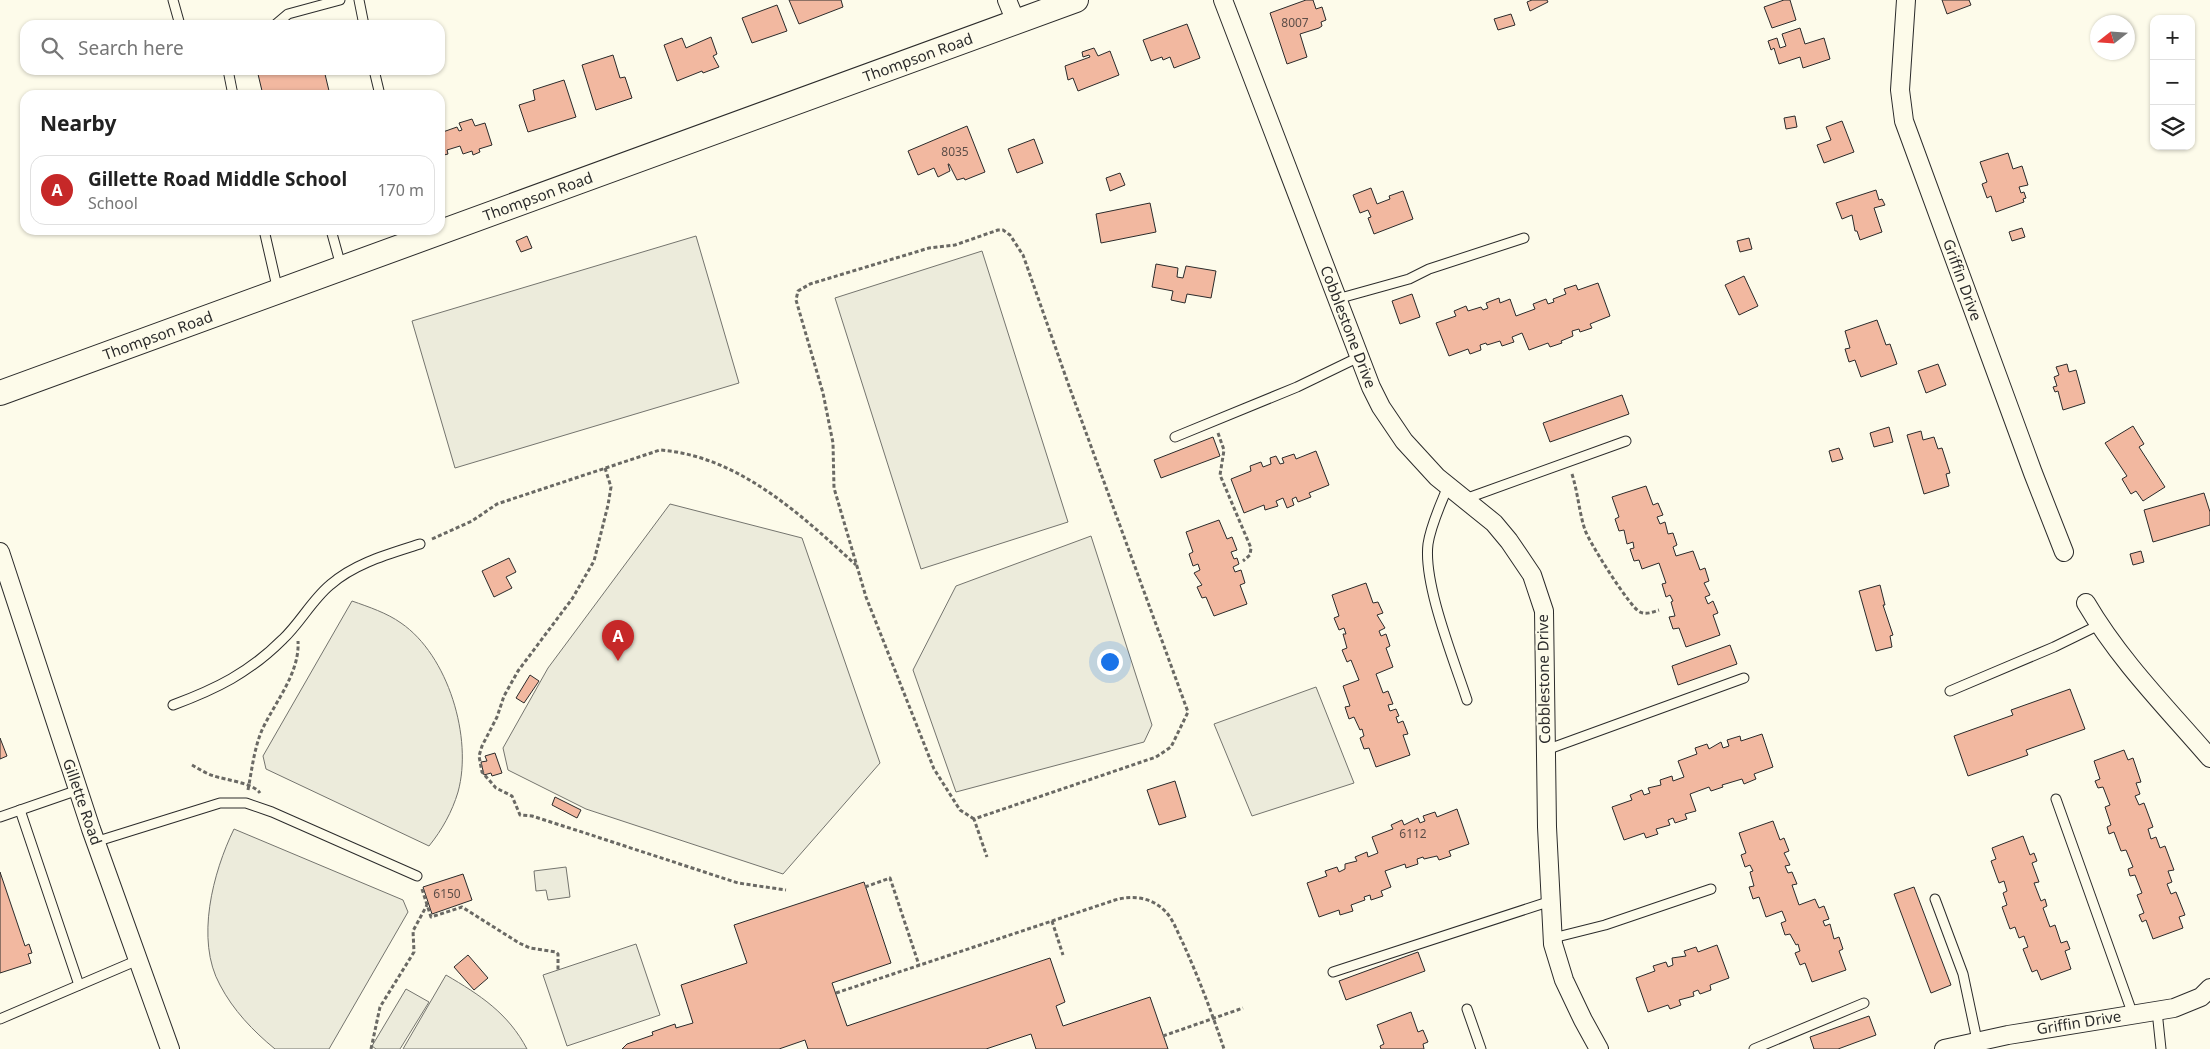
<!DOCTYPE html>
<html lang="en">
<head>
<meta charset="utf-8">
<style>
	:root { --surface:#fff; --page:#f2f2f2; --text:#222; --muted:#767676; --line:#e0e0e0; --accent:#c62828 }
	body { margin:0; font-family:"Noto Sans",sans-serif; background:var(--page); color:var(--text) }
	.controls { position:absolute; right:15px; top:15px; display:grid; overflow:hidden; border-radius:10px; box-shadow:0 1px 4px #0004 }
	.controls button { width:45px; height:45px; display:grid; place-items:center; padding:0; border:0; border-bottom:1px solid var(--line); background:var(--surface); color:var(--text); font:25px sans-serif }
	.compass { position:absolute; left:2090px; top:15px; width:45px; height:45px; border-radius:50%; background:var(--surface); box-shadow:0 1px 4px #0004; rotate:253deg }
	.you { position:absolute; left:1109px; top:661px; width:18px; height:18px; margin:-12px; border:4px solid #fff; border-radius:50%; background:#1a73e8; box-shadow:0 0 0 8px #1a73e833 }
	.badge { display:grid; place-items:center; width:32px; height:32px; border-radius:50%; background:var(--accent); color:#fff; font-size:16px; font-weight:700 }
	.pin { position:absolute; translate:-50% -41px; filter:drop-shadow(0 1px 2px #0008) }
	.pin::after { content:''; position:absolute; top:26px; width:18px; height:15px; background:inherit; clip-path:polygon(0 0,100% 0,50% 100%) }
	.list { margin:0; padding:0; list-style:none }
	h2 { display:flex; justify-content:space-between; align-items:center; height:65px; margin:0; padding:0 20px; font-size:21px }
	h2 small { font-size:16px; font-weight:400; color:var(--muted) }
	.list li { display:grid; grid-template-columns:32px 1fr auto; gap:15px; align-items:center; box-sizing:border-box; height:70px; margin:0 10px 10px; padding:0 10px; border:1px solid var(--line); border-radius:15px }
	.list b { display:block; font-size:19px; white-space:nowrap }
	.list p { margin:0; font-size:16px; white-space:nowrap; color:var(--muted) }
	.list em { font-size:16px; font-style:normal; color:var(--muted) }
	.icon { flex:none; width:28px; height:28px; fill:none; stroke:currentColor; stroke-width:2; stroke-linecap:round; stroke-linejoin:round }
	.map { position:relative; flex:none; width:2210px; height:1049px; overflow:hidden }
	.search { position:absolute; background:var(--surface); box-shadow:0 1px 4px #0004; left:20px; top:20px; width:425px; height:55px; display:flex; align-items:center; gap:12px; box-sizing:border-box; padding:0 18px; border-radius:15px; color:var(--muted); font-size:19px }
	.panel { position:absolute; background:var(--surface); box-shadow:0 1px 4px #0004; left:20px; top:90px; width:425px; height:145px; border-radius:15px }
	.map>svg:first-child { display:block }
</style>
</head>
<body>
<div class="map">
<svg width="2210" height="1049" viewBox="0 0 2210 1049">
	<rect width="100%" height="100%" fill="#fdfbea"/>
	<g fill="#ecebdb" stroke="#74746e">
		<polygon points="696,236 739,383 455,468 412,321"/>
		<polygon points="982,251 1068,522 921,569 835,298"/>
		<polygon points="670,504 802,538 880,763 783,874 586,809 508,770 503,748 548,668"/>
		<polygon points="1091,536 1152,725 1144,742 956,792 913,670 956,586"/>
		<path d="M352,601c17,6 35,12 49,22 47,32 72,115 57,169 -6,20 -16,38 -29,54l-163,-77 -3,-13z"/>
		<polygon points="1316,687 1354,783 1252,816 1214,724"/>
		<path d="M234,829l169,71 5,12 -79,137h-54c-22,-18 -42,-39 -55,-64 -25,-45 -7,-113 14,-156z"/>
		<polygon points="566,867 570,897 548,900 546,890 536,891 534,871"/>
		<polygon points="636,944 660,1015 567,1046 543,975"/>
		<path d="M446,975c34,20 62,38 81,74h-124z"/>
		<polygon points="406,989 429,1002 400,1049 376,1049 372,1046"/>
	</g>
	<g fill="#f2b8a0" stroke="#2b2b2b">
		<polygon points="789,0 841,0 843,7 799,24"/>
		<polygon points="1306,0 1313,0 1316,9 1322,7 1326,20 1321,22 1322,26 1319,28 1300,34 1307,57 1287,64 1270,13"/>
		<polygon points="1532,0 1547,0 1548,2 1530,11 1527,2"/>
		<polygon points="1784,0 1790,0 1796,20 1772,28 1764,7"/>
		<polygon points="1942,0 1969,0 1971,5 1947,14"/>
		<polygon points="777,5 787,31 752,43 742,18"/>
		<polygon points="1511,14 1515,25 1498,30 1494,19"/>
		<polygon points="1187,24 1200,58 1174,68 1170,57 1163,60 1162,57 1151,61 1143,40"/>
		<polygon points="1800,28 1805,44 1824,38 1830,59 1803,68 1800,57 1779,64 1774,48 1771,50 1768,41 1777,38 1780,48 1786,46 1782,34"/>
		<polygon points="711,37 717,54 713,56 719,67 703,73 702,71 677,81 664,45 682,38 686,48"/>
		<polygon points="1094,48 1098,56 1110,51 1119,75 1078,91 1073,78 1068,80 1065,66 1090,57 1089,55 1083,57 1082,52"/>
		<polygon points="613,55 620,78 625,77 632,98 596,110 582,65"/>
		<polygon points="257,70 324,70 330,95 263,95"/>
		<polygon points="564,80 576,117 528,132 519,105 535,100 533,90"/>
		<polygon points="1795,116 1797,127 1786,129 1784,118"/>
		<polygon points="472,119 475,126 485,123 492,145 479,149 480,152 473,155 472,151 463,154 460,146 447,150 448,154 440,156 440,133 457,127 459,131 462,130 459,123"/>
		<polygon points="1842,121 1854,152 1824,163 1817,145 1831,140 1826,127"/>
		<polygon points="967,126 985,172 965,180 964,178 957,180 949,164 948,164 950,171 938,177 934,168 918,175 908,151"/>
		<polygon points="1034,139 1043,163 1017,173 1008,149"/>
		<polygon points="2008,153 2013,169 2022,166 2028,185 2019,187 2021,193 2024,192 2026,198 2023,199 2024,202 1996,212 1991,196 1987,198 1982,184 1987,182 1980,162"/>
		<polygon points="1120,173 1125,185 1110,191 1106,178"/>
		<polygon points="1371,188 1377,204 1390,199 1389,196 1403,191 1413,219 1374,234 1368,218 1371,217 1368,210 1360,213 1353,195"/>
		<polygon points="1876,190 1879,200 1882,199 1885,205 1874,208 1882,232 1860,240 1857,231 1855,231 1852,215 1842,219 1836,203"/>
		<polygon points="1150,203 1156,232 1101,243 1096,214"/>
		<polygon points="2022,228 2025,237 2012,241 2009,232"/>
		<polygon points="527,236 532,248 521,252 516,241"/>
		<polygon points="1749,238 1752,249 1740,252 1737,241"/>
		<polygon points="1156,264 1178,268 1177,277 1183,278 1186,266 1216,271 1211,298 1187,294 1185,303 1171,300 1173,291 1152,287"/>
		<polygon points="1744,276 1758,306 1739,315 1725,285"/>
		<polygon points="1598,283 1610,316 1590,324 1592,328 1580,332 1579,329 1572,331 1573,336 1561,341 1562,343 1550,347 1548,343 1529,350 1522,333 1512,337 1514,342 1502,346 1500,341 1487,345 1486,343 1480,345 1481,350 1470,354 1468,349 1449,356 1436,323 1456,316 1454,311 1466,306 1468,311 1481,307 1483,310 1488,308 1486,303 1499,298 1500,303 1510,299 1516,316 1535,309 1533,304 1546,299 1548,304 1554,302 1553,299 1566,294 1564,289 1576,285 1578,290"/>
		<polygon points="1412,294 1420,317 1400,324 1392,301"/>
		<polygon points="1877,320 1886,345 1890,344 1897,364 1861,377 1855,360 1849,362 1845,349 1850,348 1845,331"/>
		<polygon points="1938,364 1946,385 1926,393 1918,371"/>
		<polygon points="2067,364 2069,372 2076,370 2085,403 2063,410 2058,391 2055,392 2053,387 2057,386 2054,377 2059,375 2056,367"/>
		<polygon points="1622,395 1629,414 1550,442 1543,423"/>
		<polygon points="2133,426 2144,444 2139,447 2165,487 2143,501 2136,491 2131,494 2122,479 2127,476 2105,443"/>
		<polygon points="1889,427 1893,442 1874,447 1870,433"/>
		<polygon points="1921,431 1923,440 1934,437 1938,449 1942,448 1950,473 1946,474 1949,486 1924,494 1907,435"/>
		<polygon points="1213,437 1220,456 1161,478 1154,460"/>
		<polygon points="1839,448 1843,459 1832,462 1829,451"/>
		<polygon points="1316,451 1329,485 1309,493 1311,497 1298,502 1296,497 1292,499 1294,505 1287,508 1283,498 1276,501 1278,506 1265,510 1264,505 1244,513 1231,479 1251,471 1250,466 1261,462 1263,467 1271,464 1270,458 1276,456 1280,464 1284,463 1282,458 1294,454 1296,459"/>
		<polygon points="1646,486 1653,505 1658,503 1663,515 1657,517 1660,524 1665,522 1668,534 1673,533 1677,545 1673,547 1676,556 1693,551 1700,570 1705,568 1709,581 1704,583 1710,595 1705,597 1708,604 1713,601 1718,613 1713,615 1720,635 1686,647 1679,628 1673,629 1669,617 1675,616 1671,602 1673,601 1670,595 1666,597 1662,584 1666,583 1659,563 1642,569 1639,560 1634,561 1630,549 1634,548 1633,542 1627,544 1624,530 1619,531 1615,519 1619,517 1612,497"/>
		<polygon points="2204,493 2210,512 2210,525 2153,542 2144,510"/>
		<polygon points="1219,520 1227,539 1232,537 1237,550 1231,552 1234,559 1237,558 1239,564 1233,567 1235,572 1241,570 1245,583 1240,585 1247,604 1214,616 1206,597 1202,598 1197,587 1202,585 1194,573 1200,570 1198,564 1193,566 1189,554 1193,552 1186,532"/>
		<polygon points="2141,551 2144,562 2133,565 2130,554"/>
		<polygon points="509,558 516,572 506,577 512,588 494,597 482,571"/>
		<polygon points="1366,583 1373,603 1378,602 1383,613 1377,615 1385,628 1379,631 1381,636 1386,634 1390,646 1386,648 1393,667 1376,674 1383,693 1388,691 1393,704 1388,705 1390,711 1396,709 1399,716 1396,717 1398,723 1403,721 1408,734 1403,735 1410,755 1376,767 1369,748 1364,749 1360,738 1364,736 1362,729 1360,730 1354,717 1349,719 1345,707 1350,706 1343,686 1359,680 1351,660 1347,662 1342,650 1347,648 1343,634 1346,634 1344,628 1339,630 1334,618 1339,616 1332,595"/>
		<polygon points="1880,585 1885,605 1883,605 1893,635 1890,636 1892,647 1876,651 1859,591"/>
		<polygon points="1730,645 1737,664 1678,685 1672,666"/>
		<polygon points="530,675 539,681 524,703 516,698"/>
		<polygon points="2070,689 2085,729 2026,750 2028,755 1968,776 1954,736 2013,715 2011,710"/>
		<polygon points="1762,734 1773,767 1754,774 1756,779 1744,784 1742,779 1722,785 1723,787 1711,791 1709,787 1690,794 1696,811 1685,814 1687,819 1675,823 1673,818 1668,820 1670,825 1656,829 1658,834 1646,838 1644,833 1624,840 1612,807 1632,800 1630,795 1642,790 1644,795 1650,793 1648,788 1661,785 1660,780 1672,776 1673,781 1684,777 1678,761 1697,754 1695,748 1707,744 1709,749 1721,742 1723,748 1729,746 1727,740 1740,736 1741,741"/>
		<polygon points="0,738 7,756 0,759"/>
		<polygon points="2124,750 2128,760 2133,758 2141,782 2136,783 2140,794 2135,796 2139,805 2144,803 2153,827 2148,829 2151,839 2156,837 2160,848 2165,846 2174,870 2168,871 2172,882 2167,884 2171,894 2176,892 2185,915 2179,917 2183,928 2153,939 2146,920 2142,922 2139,915 2144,913 2137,895 2142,893 2135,875 2130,876 2128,869 2133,867 2126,850 2121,851 2114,832 2109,834 2107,827 2111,825 2105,807 2110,805 2103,787 2098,788 2095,781 2100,779 2094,761"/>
		<polygon points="495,753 502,773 492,776 491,773 484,775 481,762 487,761 485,756"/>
		<polygon points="1175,781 1186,817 1159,825 1147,790"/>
		<polygon points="555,797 581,810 577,818 552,805"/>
		<polygon points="1457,809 1469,844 1449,851 1451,856 1439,860 1437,856 1424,859 1423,857 1417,859 1418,864 1406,868 1405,864 1385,871 1391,887 1381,891 1383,896 1371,900 1370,895 1364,897 1365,900 1351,905 1353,911 1340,915 1339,910 1319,917 1307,883 1327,876 1325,871 1337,867 1339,872 1345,869 1345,864 1357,861 1355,857 1367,852 1368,857 1378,853 1372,837 1393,829 1391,825 1402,820 1404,825 1418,818 1420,823 1425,821 1423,816 1435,812 1437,817"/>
		<polygon points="1773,821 1780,840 1784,838 1789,851 1784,853 1790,865 1785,866 1788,873 1792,872 1797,884 1792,885 1799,905 1815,899 1819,908 1824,906 1829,919 1823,921 1825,926 1830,924 1834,939 1839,937 1843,949 1839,951 1846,970 1812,982 1805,963 1800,965 1795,953 1800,951 1798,944 1796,945 1790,934 1785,935 1781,923 1786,921 1782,911 1766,917 1759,897 1753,899 1749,887 1754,886 1750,872 1753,871 1750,865 1745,867 1741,855 1746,853 1739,833"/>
		<polygon points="2023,836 2030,855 2034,853 2037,861 2032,863 2039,882 2034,883 2041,901 2045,899 2047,906 2043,908 2050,927 2055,925 2061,943 2067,941 2070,949 2065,951 2071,969 2041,980 2037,970 2032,972 2023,949 2028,947 2024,936 2019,938 2015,927 2010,929 2002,907 2007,905 2003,893 2007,891 2004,881 1999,883 1991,861 1996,859 1992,848"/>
		<polygon points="0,872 25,946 29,944 32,953 28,954 31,963 0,973"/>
		<polygon points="463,874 472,900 432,914 423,887"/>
		<polygon points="864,882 891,963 832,983 847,1026 1050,958 1065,1002 1056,1006 1063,1026 1150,997 1168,1049 1036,1049 1031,1034 986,1049 808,1049 805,1040 779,1049 622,1049 627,1044 653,1035 652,1032 675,1024 676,1028 693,1023 681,985 747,963 734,925"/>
		<polygon points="1914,887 1951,985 1931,993 1894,894"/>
		<polygon points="1717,945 1729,978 1710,985 1711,990 1700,994 1698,990 1693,992 1694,996 1679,1000 1681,1005 1670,1009 1668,1005 1648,1012 1636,978 1655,971 1653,966 1666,962 1668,967 1673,965 1672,958 1686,956 1684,951 1696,947 1698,952"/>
		<polygon points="1418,952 1425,971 1346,1000 1339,981"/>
		<polygon points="468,955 488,978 474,990 454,967"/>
		<polygon points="1411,1012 1418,1032 1423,1030 1428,1042 1423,1044 1424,1049 1381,1049 1380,1046 1384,1044 1377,1025"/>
		<polygon points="1869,1016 1876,1035 1838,1049 1814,1049 1810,1037"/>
	</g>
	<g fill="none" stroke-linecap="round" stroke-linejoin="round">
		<g stroke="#2b2b2b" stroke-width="11">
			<g id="lane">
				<polyline points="173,0 180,25"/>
				<polyline points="359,0 364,25"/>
				<polyline points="275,25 288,14 340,0"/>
				<polyline points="228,70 233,95"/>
				<polyline points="374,70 380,95"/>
				<polyline points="264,230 278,291"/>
				<polyline points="331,230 341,266"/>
				<polyline points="1337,299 1409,279 1429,269 1524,238"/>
				<polyline points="1175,437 1297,387 1359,357"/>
				<path d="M1448,486c-7,18 -17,38 -20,58 -5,40 26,116 39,156"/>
				<polyline points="1465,499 1626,441"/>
				<polyline points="1950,691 2054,647 2099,625"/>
				<path d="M173,705c43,-16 76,-32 110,-66 17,-16 29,-39 47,-54 25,-22 59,-31 90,-41"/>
				<polyline points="1546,750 1744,678"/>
				<polyline points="2056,799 2133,1015"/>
				<polyline points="20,810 79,985"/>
				<polyline points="0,817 78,790"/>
				<polyline points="95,842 220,803 246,803 272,812 417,876"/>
				<polyline points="1935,899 1963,974 1978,1045"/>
				<polyline points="1553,938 1605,925 1711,889"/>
				<polyline points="1333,972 1551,901"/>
				<polyline points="1467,1009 1481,1049"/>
				<polyline points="2157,1011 2161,1049"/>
				<polyline points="0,1019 138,960"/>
				<polyline points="1754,1049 1864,1003"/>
			</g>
		</g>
		<g stroke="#2b2b2b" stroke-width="20">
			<g id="street">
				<polyline points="1007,0 1016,22"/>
				<polyline points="1223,0 1371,387 1381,407 1404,441 1437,477 1494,523 1509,541 1532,575 1544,611 1547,827 1553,944 1564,980 1583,1020 1599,1049"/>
				<polyline points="1906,0 1900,90 1904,121 2033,473 2064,552"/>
				<polyline points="0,552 91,829 170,1049"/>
				<path d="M2086,603c34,58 81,105 124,155"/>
				<polyline points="1944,1049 2008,1035 2174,1008 2201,997 2210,988"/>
			</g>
		</g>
		<g stroke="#2b2b2b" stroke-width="26">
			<polyline id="secondary" points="0,393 1076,0"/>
		</g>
		<g stroke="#6a6964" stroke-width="3" stroke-dasharray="4 2.5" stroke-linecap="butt">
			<polyline points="1218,433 1224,450 1220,475 1251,548 1250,555 1243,561"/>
			<polyline points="605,468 611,487 608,505 594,561 572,599 518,671 504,696 497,717 482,746 479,756 482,772 496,788 512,796 520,815 532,816 585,833 738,883 786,890"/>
			<path d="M1572,474c6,19 7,38 13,56 4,12 46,79 55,82 6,3 13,0 19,-2"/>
			<path d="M432,539l40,-18 25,-17 163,-54c79,6 141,65 196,115"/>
			<path d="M192,765c7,4 15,9 22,11 12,4 39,7 46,17"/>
			<path d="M248,790c4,-21 6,-41 14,-60 13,-28 38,-57 36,-89"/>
			<polyline points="974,819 960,810 934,769 866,597 834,488 833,443 823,393 796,300 798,291 810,284 929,248 955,245 998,230 1003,230 1010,235 1023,255 1069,386 1188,712 1171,747 1156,757 974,819 987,857"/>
			<polyline points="865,887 890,878 919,965"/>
			<polyline points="422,889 431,917 462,907 519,943 530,948 556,952 558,954 558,970"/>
			<polyline points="1052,921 1063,955"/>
			<path d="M836,993l279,-93c18,-5 36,-3 50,11 8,8 12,20 17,30 16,35 30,72 42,108"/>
			<polyline points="1163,1036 1243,1008"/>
			<polyline points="371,1049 380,1007 414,952 413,931 427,905"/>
		</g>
		<use href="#lane" stroke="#fdfbea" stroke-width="9"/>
		<use href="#street" stroke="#fdfbea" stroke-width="18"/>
		<use href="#secondary" stroke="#fdfbea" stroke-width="24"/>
	</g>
	<g text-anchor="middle" stroke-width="4" stroke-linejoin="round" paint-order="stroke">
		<g font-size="12" fill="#5d4e48">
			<text x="1295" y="27">8007</text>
			<text x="955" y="156">8035</text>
			<text x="1413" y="838">6112</text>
			<text x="447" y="898">6150</text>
		</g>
		<g font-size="15" fill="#2b2b2b" stroke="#fdfbea">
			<text transform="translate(918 58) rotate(-20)" y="5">Thompson Road</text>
			<text transform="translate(538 197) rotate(-20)" y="5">Thompson Road</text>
			<text transform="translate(1962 280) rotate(70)" y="5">Griffin Drive</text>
			<text transform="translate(1348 327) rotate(69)" y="5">Cobblestone Drive</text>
			<text transform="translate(158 336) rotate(-20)" y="5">Thompson Road</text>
			<text transform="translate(1544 679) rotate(-91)" y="5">Cobblestone Drive</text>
			<text transform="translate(82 802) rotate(71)" y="5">Gillette Road</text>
			<text transform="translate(2079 1023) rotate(-9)" y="5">Griffin Drive</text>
		</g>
	</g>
</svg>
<div class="controls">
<button>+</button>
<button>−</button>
<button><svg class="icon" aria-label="layers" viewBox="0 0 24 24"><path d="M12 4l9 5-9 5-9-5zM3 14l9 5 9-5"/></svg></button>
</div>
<svg class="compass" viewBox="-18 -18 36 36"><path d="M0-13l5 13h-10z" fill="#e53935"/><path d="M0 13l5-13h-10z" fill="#767676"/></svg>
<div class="you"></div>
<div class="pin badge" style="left:618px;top:661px">A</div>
<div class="search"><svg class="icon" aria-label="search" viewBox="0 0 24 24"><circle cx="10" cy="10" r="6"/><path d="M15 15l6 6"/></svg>Search here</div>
<section class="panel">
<h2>Nearby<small></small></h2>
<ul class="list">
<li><span class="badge">A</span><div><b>Gillette Road Middle School</b><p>School</p></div><em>170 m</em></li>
</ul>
</section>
</div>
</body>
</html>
